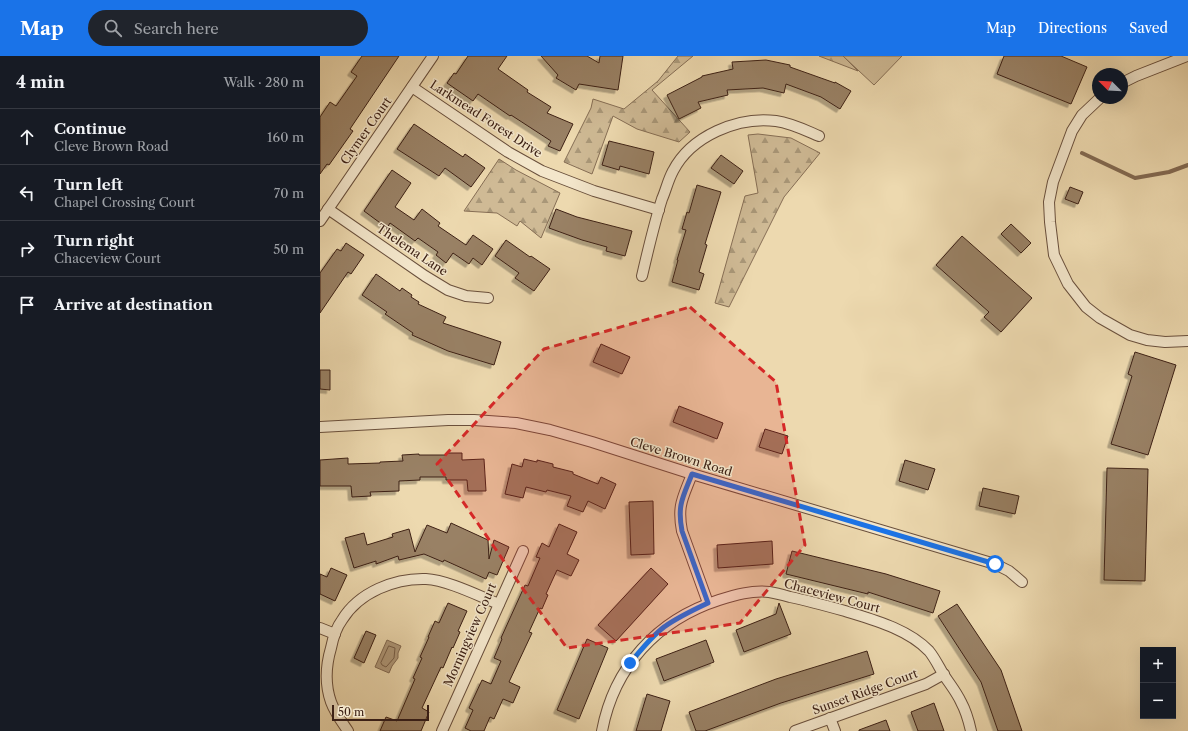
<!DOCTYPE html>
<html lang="en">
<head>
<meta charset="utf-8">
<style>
	:root { --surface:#171b24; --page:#20242c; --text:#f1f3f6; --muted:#9ea1a6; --line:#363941; --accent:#1a73e8 }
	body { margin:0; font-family:"Libre Caslon Text",serif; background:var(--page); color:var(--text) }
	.controls { position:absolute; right:12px; bottom:12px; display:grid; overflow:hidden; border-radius:0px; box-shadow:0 4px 16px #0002 }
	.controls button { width:36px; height:36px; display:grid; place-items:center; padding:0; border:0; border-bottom:1px solid var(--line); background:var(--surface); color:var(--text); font:20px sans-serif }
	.compass { position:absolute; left:772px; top:12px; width:36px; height:36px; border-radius:50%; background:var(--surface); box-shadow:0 4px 16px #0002; rotate:294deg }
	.scale { position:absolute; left:12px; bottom:10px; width:97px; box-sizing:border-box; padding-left:4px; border:2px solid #3d2115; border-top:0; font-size:11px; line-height:14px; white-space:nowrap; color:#3d2115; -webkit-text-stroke:3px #f3e6cb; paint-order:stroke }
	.stop { position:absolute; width:12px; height:12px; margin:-9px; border:3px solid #1a73e8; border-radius:50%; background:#fff }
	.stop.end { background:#1a73e8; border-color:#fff; box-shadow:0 1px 4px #0008 }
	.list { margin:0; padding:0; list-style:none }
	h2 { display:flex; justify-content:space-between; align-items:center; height:52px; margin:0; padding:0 16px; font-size:17px }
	h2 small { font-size:13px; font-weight:400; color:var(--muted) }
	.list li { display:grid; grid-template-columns:26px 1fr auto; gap:12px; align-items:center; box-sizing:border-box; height:56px; padding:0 16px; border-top:1px solid var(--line) }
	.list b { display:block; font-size:15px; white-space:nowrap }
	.list p { margin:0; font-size:13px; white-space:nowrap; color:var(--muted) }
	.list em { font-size:13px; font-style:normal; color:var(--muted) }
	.icon { flex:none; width:22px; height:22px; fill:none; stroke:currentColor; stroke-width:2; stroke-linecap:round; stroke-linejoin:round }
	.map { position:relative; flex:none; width:868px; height:675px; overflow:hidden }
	header { display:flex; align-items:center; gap:24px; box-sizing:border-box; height:56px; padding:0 20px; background:var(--accent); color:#fff }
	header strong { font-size:19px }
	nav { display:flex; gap:22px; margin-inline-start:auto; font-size:14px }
	.search { width:280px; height:36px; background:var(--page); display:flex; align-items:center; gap:10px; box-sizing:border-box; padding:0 14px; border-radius:22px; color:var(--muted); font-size:15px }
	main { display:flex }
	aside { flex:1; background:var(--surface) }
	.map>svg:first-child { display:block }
</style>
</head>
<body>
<header>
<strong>Map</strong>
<div class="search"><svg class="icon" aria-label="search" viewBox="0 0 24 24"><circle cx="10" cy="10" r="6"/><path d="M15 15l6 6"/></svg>Search here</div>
<nav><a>Map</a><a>Directions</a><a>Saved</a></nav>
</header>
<main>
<aside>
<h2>4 min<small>Walk · 280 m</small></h2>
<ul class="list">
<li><svg class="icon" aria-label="ahead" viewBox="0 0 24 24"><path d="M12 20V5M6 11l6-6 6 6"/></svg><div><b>Continue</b><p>Cleve Brown Road</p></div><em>160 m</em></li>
<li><svg class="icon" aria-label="left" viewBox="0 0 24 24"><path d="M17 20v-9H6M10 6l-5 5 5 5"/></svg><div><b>Turn left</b><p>Chapel Crossing Court</p></div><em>70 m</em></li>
<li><svg class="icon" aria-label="right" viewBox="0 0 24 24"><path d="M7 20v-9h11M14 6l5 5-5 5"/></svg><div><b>Turn right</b><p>Chaceview Court</p></div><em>50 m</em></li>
<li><svg class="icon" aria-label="arrive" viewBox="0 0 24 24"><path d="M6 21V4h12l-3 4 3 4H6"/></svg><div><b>Arrive at destination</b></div></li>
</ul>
</aside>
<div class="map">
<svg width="868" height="675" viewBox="0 0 868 675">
	<defs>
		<pattern id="forest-firs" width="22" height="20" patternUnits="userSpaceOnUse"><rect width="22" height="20" fill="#cfba95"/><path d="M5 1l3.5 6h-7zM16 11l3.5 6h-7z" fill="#a99778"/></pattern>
		<filter id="shadow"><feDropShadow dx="-3.5" dy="3.5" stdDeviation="0" flood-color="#0004"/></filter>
	</defs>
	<rect width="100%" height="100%" fill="#edd9af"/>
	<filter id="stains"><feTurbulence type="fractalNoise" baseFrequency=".005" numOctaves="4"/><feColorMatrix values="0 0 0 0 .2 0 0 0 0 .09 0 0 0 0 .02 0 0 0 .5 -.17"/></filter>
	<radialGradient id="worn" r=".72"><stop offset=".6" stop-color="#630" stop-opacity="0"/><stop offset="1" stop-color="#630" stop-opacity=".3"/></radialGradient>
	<g fill="url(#forest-firs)" stroke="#866e55">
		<polygon points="358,0 373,0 332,34 370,76 359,86 317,73 293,60 272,118 244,106 271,52 273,43 304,53 338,25"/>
		<polygon points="499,0 523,0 538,15"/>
		<polygon points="438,78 471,82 500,97 464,141 409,251 395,247 425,140 438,137 428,79"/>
		<polygon points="179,103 196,114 240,137 221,182 200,165 197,170 177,157 144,155"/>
	</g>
	<polygon fill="#cfba95" stroke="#866e55" points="523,0 582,0 554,29"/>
	<polygon fill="#b19a7b" stroke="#836a52" points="67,584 81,590 78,597 78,602 72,610 69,617 55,611"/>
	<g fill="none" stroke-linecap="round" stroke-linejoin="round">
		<polygon stroke="#775e48" stroke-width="1" points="69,590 75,592 74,602 67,610 66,611 62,609 61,607"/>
		<polyline stroke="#836a52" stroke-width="4" points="762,97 815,122 849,116 868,109"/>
	</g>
	<g fill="#998165" stroke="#3d2115" filter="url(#shadow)">
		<polygon points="42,0 79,0 30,73 33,75 9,109 7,108 0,118 0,61 10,46 16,50 37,20 31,16"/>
		<polygon points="148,0 187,0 178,13 208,34 207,36 231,51 227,57 253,68 240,95 228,90 231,85 191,59 190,60 158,38 153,45 127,27 134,17 136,18"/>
		<polygon points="221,0 267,0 279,7 280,0 303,0 298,34 259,28 256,34 236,22 238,19"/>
		<polygon points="684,0 741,0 767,11 751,48 677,18"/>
		<polygon points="446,4 470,9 470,11 515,27 515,26 531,35 520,53 501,41 466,28 464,37 443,32 407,34 408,39 378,46 381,52 359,63 347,39 382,21 382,20 413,13 412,6"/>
		<polygon points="94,68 143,101 145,98 165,112 151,131 125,112 119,120 77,93"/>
		<polygon points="289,85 334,96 329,118 300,110 299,114 282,109"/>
		<polygon points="401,99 423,115 414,128 391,112"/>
		<polygon points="72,114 91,127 75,151 94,164 102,153 120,167 118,170 146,189 153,179 173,193 162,209 153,202 149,208 133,197 126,207 116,199 118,196 98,182 95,185 70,167 67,172 44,155"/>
		<polygon points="377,129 401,136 385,188 387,189 379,216 384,218 379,234 352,226 358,204 357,204 366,174 362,173 367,156 369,157"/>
		<polygon points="750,131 763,136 758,148 745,143"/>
		<polygon points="236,153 257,161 312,175 305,200 286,195 287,191 262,184 229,172"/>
		<polygon points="691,168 711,187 701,197 681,178"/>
		<polygon points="642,180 712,242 681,276 664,261 669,256 616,209"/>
		<polygon points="186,184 210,201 211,200 230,213 214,235 195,222 199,217 175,200"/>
		<polygon points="26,187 44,199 31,218 28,216 0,257 0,217 17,193 21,195"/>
		<polygon points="56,218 80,235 82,232 92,239 91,241 99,246 98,248 126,261 123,267 181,286 174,309 128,295 92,279 93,277 65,258 67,256 42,239"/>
		<polygon points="281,288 310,301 302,318 273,306"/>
		<polygon points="815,296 856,309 828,399 791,388 812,320 808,318"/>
		<polygon points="0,314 10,314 10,334 0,333"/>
		<polygon points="359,350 403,367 397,383 353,366"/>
		<polygon points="445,373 468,380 462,398 439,391"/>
		<polygon points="126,397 142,397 142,404 164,403 166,435 148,435 147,424 126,424 126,421 100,421 100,424 79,425 79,435 50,436 51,440 32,441 31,430 0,430 0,404 28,402 28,408 60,407 60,406 83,405 82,399 99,398 99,399 126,399"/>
		<polygon points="204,403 217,406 217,404 233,408 233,411 253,416 253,418 278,428 281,421 296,428 285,453 268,445 263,456 247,450 251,440 227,434 226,436 206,431 203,442 185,438 192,408 202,411"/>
		<polygon points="585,404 615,413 608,434 579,425"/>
		<polygon points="787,412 828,413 825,525 784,524"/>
		<polygon points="663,432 699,440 695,458 659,450"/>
		<polygon points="333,445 334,498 311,499 309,446"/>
		<polygon points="131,467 168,484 169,503 174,484 189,491 177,519 169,516 166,523 124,504 123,506 104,498 79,504 78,500 56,508 56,505 34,512 25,482 44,477 47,489 73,481 72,478 89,473 95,496 107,469 127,477"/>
		<polygon points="239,468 257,476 247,498 259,504 251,520 237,514 226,538 228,539 222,553 220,552 209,576 212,577 189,626 200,631 193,647 183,643 174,663 170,661 164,675 151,675 145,672 153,654 149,652 162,624 171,628 181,605 174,602 182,583 181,582 205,529 208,530 220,502 216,501 222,487 229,491"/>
		<polygon points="452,485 453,508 398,512 397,489"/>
		<polygon points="472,495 566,518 620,535 613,557 548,536 548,538 466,518"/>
		<polygon points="11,512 27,519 15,545 0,538 0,518 7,521"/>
		<polygon points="331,512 348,528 296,585 278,569"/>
		<polygon points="128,547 147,555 138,575 140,576 133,592 132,591 123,612 121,611 102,652 109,656 101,675 60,675 66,661 77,665 95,623 93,622 102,602 100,601 109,581 108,581 115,565 119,567"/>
		<polygon points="459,547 471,578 424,596 416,574 456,558"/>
		<polygon points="637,548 681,614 702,675 678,675 661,626 618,560"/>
		<polygon points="46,575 56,579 44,607 34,602"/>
		<polygon points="267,583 288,592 259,663 237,654"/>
		<polygon points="386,584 394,606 344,625 336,603"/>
		<polygon points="547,595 554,618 461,647 385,675 376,675 369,656 456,623"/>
		<polygon points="327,638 350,645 341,675 316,675"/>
		<polygon points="614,647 624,675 598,675 591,656"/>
		<polygon points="566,664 570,675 539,675 539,674"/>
	</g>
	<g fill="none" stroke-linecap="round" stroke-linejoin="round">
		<g stroke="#694f3c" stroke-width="12">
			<g id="minor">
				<polyline points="802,27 816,20 867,0"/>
				<polyline points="92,31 188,96 222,115 274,135 339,154"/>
				<polyline points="780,42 762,59 752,75 733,126 729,146 730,166 734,199 748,228 766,251 780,262 810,279 827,284 845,286 868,285"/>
				<polyline points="8,153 105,220 128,234 146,240 168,242"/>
				<polyline points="0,165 113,0"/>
				<path d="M322,220c6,-26 12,-52 20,-77 4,-9 6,-19 11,-28 18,-35 65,-55 103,-50 15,2 29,9 43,15"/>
				<polyline points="0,371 128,364 154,364 196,367 230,374 272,386 372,418 675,508 689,515 702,526"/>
				<path d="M372,418c-9,24 -15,31 -10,57l26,72"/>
				<polyline points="0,572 15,578"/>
				<polyline points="510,662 515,675"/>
				<path d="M28,675c-6,-9 -13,-18 -17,-29 -6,-17 -5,-37 0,-54 2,-10 5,-20 11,-28 17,-28 53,-42 84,-41 21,1 53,17 73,25"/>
				<polyline points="122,675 203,495"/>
				<path d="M282,675c12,-64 55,-111 117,-131 16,-5 33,-10 50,-8 7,1 14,3 21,5 19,4 37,9 55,14 29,9 63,18 84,40 5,6 9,14 13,21 6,10 14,19 19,30 5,9 8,20 10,29"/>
				<polyline points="475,675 606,628 624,618"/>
			</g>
		</g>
		<use href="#minor" stroke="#f3e6cb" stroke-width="10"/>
	</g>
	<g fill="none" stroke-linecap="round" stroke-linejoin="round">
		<path stroke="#1a73e8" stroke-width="5" d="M310,607c11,-13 21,-26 34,-36 14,-10 29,-17 44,-24l-26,-72c-5,-26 1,-34 10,-57l303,90"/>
	</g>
	<path fill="#d62828" fill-opacity="0.2" stroke="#d62828" stroke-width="3" stroke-dasharray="8 5" stroke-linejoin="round" d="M370,251l86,75 29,163 -65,78 -173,25 -44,-59 -86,-125 107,-115z"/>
	<g text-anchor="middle" stroke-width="3" stroke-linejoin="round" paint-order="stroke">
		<g font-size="12" fill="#3d2115" stroke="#f3e6cb">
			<text transform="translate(166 63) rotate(33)" y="4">Larkmead Forest Drive</text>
			<text transform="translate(46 75) rotate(-55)" y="4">Clymer Court</text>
			<text transform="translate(92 194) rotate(34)" y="4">Thelema Lane</text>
			<text transform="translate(361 401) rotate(17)" y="4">Cleve Brown Road</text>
			<text transform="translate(512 540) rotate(15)" y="4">Chaceview Court</text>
			<text transform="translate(150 579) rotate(-66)" y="4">Morningview Court</text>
			<text transform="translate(545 636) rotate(-20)" y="4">Sunset Ridge Court</text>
		</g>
	</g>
	<rect width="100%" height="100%" filter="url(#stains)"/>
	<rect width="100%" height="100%" fill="url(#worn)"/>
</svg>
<div class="controls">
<button>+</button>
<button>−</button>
</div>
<svg class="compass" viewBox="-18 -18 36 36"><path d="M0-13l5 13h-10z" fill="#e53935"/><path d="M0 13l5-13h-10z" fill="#9ea1a6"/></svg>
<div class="scale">50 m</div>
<div class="stop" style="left:675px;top:508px"></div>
<div class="stop end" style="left:310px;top:607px"></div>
</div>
</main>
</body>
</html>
